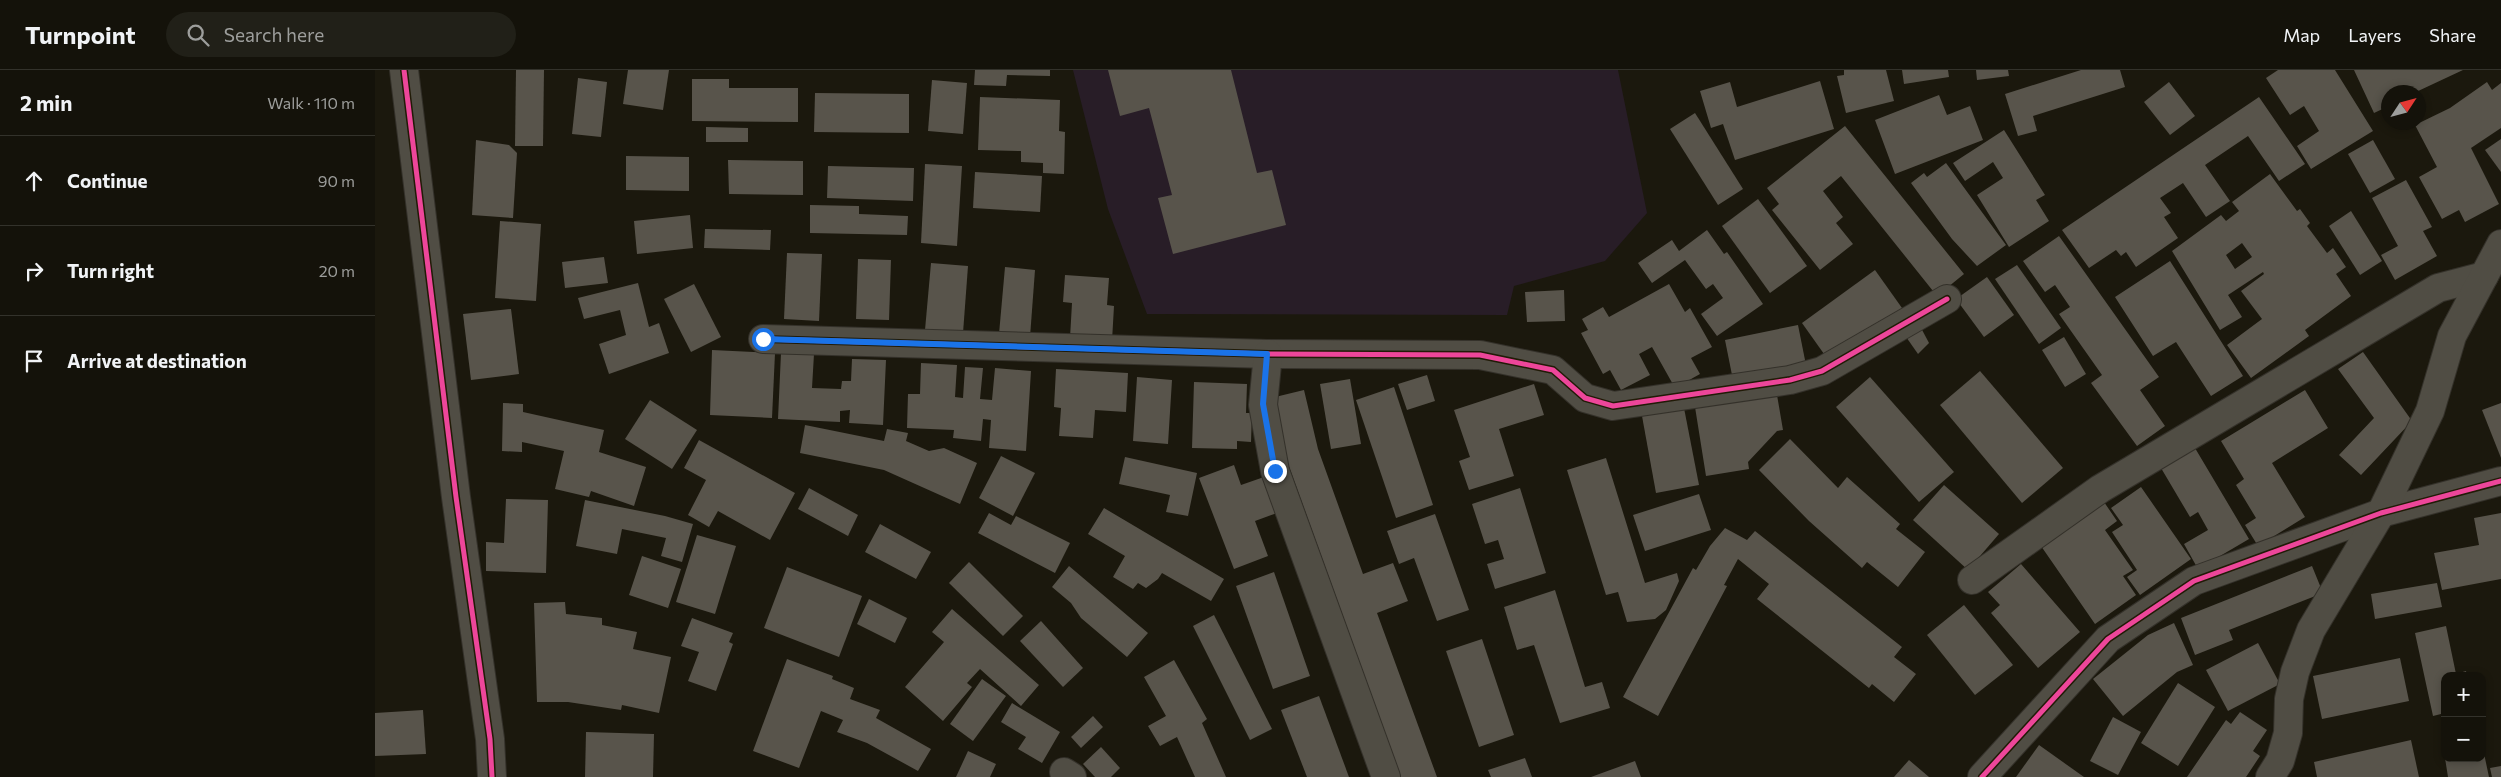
<!DOCTYPE html>
<html lang="en">
<head>
<meta charset="utf-8">
<style>
	:root { --surface:#14120a; --page:#212018; --text:#f1f3f6; --muted:#9d9e9c; --line:#33322b }
	body { margin:0; font-family:Commissioner,sans-serif; background:var(--page); color:var(--text) }
	.controls { position:absolute; right:15px; bottom:15px; display:grid; overflow:hidden; border-radius:10px; box-shadow:0 2px 8px #0003 }
	.controls button { width:45px; height:45px; display:grid; place-items:center; padding:0; border:0; border-bottom:1px solid var(--line); background:var(--surface); color:var(--text); font:25px sans-serif }
	.compass { position:absolute; left:2006px; top:15px; width:45px; height:45px; border-radius:50%; background:var(--surface); box-shadow:0 2px 8px #0003; rotate:54deg }
	.stop { position:absolute; width:15px; height:15px; margin:-11px; border:4px solid #1a73e8; border-radius:50%; background:#fff }
	.stop.end { background:#1a73e8; border-color:#fff; box-shadow:0 1px 5px #0008 }
	.list { margin:0; padding:0; list-style:none }
	h2 { display:flex; justify-content:space-between; align-items:center; height:65px; margin:0; padding:0 20px; font-size:21px }
	h2 small { font-size:16px; font-weight:400; color:var(--muted) }
	.list li { display:grid; grid-template-columns:32px 1fr auto; gap:15px; align-items:center; box-sizing:border-box; height:90px; padding:0 20px; border-top:1px solid var(--line) }
	.list b { display:block; font-size:19px; white-space:nowrap }
	.list em { font-size:16px; font-style:normal; color:var(--muted) }
	.icon { flex:none; width:28px; height:28px; fill:none; stroke:currentColor; stroke-width:2; stroke-linecap:round; stroke-linejoin:round }
	.map { position:relative; flex:none; width:2126px; height:707px; overflow:hidden }
	header { display:flex; align-items:center; gap:30px; box-sizing:border-box; height:70px; padding:0 25px; background:var(--surface); border-bottom:1px solid var(--line) }
	header strong { font-size:24px }
	nav { display:flex; gap:28px; margin-inline-start:auto; font-size:18px }
	.search { width:350px; height:45px; background:var(--page); display:flex; align-items:center; gap:12px; box-sizing:border-box; padding:0 18px; border-radius:28px; color:var(--muted); font-size:19px }
	main { display:flex }
	aside { flex:1; background:var(--surface) }
	.map>svg:first-child { display:block }
</style>
</head>
<body>
<header>
<strong>Turnpoint</strong>
<div class="search"><svg class="icon" aria-label="search" viewBox="0 0 24 24"><circle cx="10" cy="10" r="6"/><path d="M15 15l6 6"/></svg>Search here</div>
<nav><a>Map</a><a>Layers</a><a>Share</a></nav>
</header>
<main>
<aside>
<h2>2 min<small>Walk · 110 m</small></h2>
<ul class="list">
<li><svg class="icon" aria-label="ahead" viewBox="0 0 24 24"><path d="M12 20V5M6 11l6-6 6 6"/></svg><div><b>Continue</b></div><em>90 m</em></li>
<li><svg class="icon" aria-label="right" viewBox="0 0 24 24"><path d="M7 20v-9h11M14 6l5 5-5 5"/></svg><div><b>Turn right</b></div><em>20 m</em></li>
<li><svg class="icon" aria-label="arrive" viewBox="0 0 24 24"><path d="M6 21V4h12l-3 4 3 4H6"/></svg><div><b>Arrive at destination</b></div></li>
</ul>
</aside>
<div class="map">
<svg width="2126" height="707" viewBox="0 0 2126 707">
	<rect width="100%" height="100%" fill="#1b180d"/>
	<polygon fill="#281d27" points="698,0 1243,0 1272,143 1230,191 1139,216 1132,245 772,244 733,139"/>
	<g fill="#58544b" fill-rule="evenodd">
		<polygon points="141,0 169,0 168,76 140,76"/>
		<polygon points="253,0 294,0 288,40 248,34"/>
		<polygon points="600,0 675,0 675,6 632,5 631,16 599,15"/>
		<polygon points="733,0 856,0 882,103 897,100 911,155 798,184 783,128 797,125 774,38 745,46"/>
		<polygon points="1469,0 1511,0 1519,31 1471,43 1462,6 1469,5"/>
		<polygon points="1527,0 1573,0 1574,7 1529,14"/>
		<polygon points="1601,0 1633,0 1634,6 1602,10"/>
		<polygon points="1706,0 1745,0 1750,17 1658,46 1662,61 1643,66 1630,24"/>
		<polygon points="1903,0 1960,0 1998,61 1936,99 1922,76 1944,61 1929,36 1915,45 1891,8"/>
		<polygon points="1979,0 2088,0 2041,22 2014,22 2014,36 1999,43"/>
		<polygon points="203,8 232,12 226,67 197,64"/>
		<polygon points="317,9 354,9 354,18 423,18 423,52 317,51"/>
		<polygon points="557,10 592,13 588,64 553,61"/>
		<polygon points="1445,11 1459,59 1360,90 1348,54 1336,58 1325,21 1355,12 1362,37"/>
		<polygon points="1794,12 1820,46 1795,65 1769,32"/>
		<polygon points="2112,12 2117,20 2126,13 2126,58 2096,78 2124,134 2090,152 2084,140 2067,149 2044,107 2062,97 2040,55 2075,38"/>
		<polygon points="440,23 534,24 534,63 439,62"/>
		<polygon points="1564,25 1572,45 1595,36 1608,70 1520,104 1500,50"/>
		<polygon points="605,27 685,30 684,61 690,62 689,104 668,103 668,93 646,92 646,81 603,80"/>
		<polygon points="1884,27 1930,94 1904,111 1873,66 1830,95 1855,131 1831,147 1808,113 1785,128 1796,143 1789,147 1803,168 1761,197 1751,182 1746,186 1741,180 1714,198 1687,160"/>
		<polygon points="1320,43 1368,119 1343,135 1295,59"/>
		<polygon points="1470,56 1589,204 1562,226 1466,106 1448,121 1468,147 1461,153 1478,174 1445,200 1397,140 1404,134 1392,118"/>
		<polygon points="331,57 373,58 373,72 331,72"/>
		<polygon points="1629,60 1670,125 1661,130 1674,151 1634,177 1602,125 1628,108 1618,92 1590,111 1578,93"/>
		<polygon points="2126,69 2126,102 2110,80"/>
		<polygon points="101,70 134,75 142,83 138,148 97,145"/>
		<polygon points="1998,70 2020,109 1995,123 1973,84"/>
		<polygon points="251,86 314,87 314,121 251,120"/>
		<polygon points="353,90 428,91 428,125 354,124"/>
		<polygon points="1571,93 1631,175 1602,196 1577,169 1536,113 1549,103 1552,107"/>
		<polygon points="550,94 587,96 582,176 546,173"/>
		<polygon points="453,96 539,98 538,131 452,128"/>
		<polygon points="600,102 667,106 665,142 598,138"/>
		<path d="M1895,104l27,37 3,-2 10,14 -3,3 20,27 6,-5 13,19 -10,7 15,22 -46,34 4,6 -58,42 -24,-33 35,-26 -21,-28 23,-17 -1,-2 -35,23 14,22 -22,13 -48,-79 49,-36 5,6 13,-10 -7,-9zM1867,173l10,14 -17,12 -9,-14z"/>
		<polygon points="2031,110 2057,157 2048,161 2062,186 2020,210 2006,185 2023,176 1997,128"/>
		<polygon points="1383,129 1432,196 1395,223 1347,156"/>
		<polygon points="435,135 484,136 484,144 533,146 532,165 435,163"/>
		<polygon points="1976,141 2007,191 1985,205 1954,156"/>
		<polygon points="315,145 318,178 262,184 259,151"/>
		<polygon points="125,151 166,154 161,231 120,228"/>
		<polygon points="330,159 396,160 395,180 329,178"/>
		<polygon points="1332,160 1349,184 1352,182 1388,234 1342,266 1326,244 1348,228 1338,214 1331,219 1310,190 1277,213 1263,193 1297,170 1304,181"/>
		<polygon points="1684,166 1784,307 1765,320 1790,356 1762,376 1716,313 1727,305 1684,244 1695,237 1680,215 1670,222 1648,191"/>
		<polygon points="412,183 447,184 444,251 409,249"/>
		<polygon points="229,187 233,213 190,218 187,192"/>
		<polygon points="483,189 516,190 514,250 481,249"/>
		<polygon points="1795,191 1868,306 1836,326 1801,272 1778,286 1740,227"/>
		<polygon points="556,193 593,196 588,263 550,260"/>
		<polygon points="1642,195 1686,258 1664,274 1620,209"/>
		<polygon points="630,197 660,200 655,267 624,264"/>
		<polygon points="1500,200 1527,238 1454,291 1427,253"/>
		<polygon points="690,205 734,208 732,235 739,236 737,271 695,268 697,233 688,232"/>
		<polygon points="1612,207 1639,245 1609,267 1581,229"/>
		<polygon points="263,213 274,257 284,253 294,283 234,304 224,274 251,265 245,240 209,249 203,228"/>
		<polygon points="319,214 346,267 316,282 289,229"/>
		<polygon points="1294,214 1310,242 1315,238 1337,277 1316,288 1325,304 1300,318 1277,277 1264,284 1275,305 1246,320 1235,300 1228,304 1206,263 1213,260 1207,249 1228,237 1234,247"/>
		<polygon points="1189,220 1190,251 1152,252 1150,222"/>
		<polygon points="136,239 144,304 96,310 88,244"/>
		<polygon points="1423,255 1431,295 1358,310 1350,270"/>
		<polygon points="1545,256 1554,273 1543,284 1529,264"/>
		<polygon points="1689,267 1711,304 1690,317 1667,280"/>
		<polygon points="337,280 400,283 397,348 335,345"/>
		<polygon points="1988,282 2037,351 1986,405 1964,385 1999,348 1963,299"/>
		<polygon points="406,283 439,284 437,318 466,319 467,311 476,311 477,289 511,290 508,355 474,353 475,340 465,341 465,352 403,349"/>
		<polygon points="546,293 582,295 580,327 588,328 590,297 608,298 605,329 617,330 620,298 656,301 651,381 614,378 616,350 608,349 606,371 578,368 579,360 532,358 533,324 545,324"/>
		<polygon points="681,299 753,303 751,342 720,340 718,368 684,366 686,338 679,337"/>
		<polygon points="1605,301 1688,398 1647,433 1565,335"/>
		<polygon points="1052,305 1060,331 1032,340 1023,314"/>
		<polygon points="762,307 797,310 793,374 758,371"/>
		<polygon points="1495,307 1579,402 1544,432 1461,337"/>
		<polygon points="975,309 986,374 956,379 945,314"/>
		<polygon points="819,312 872,314 871,343 877,343 876,372 862,371 862,379 817,378"/>
		<polygon points="1159,314 1169,345 1124,359 1139,406 1094,420 1084,391 1095,387 1079,340"/>
		<polygon points="1019,317 1058,435 1021,448 981,330"/>
		<polygon points="929,320 943,379 988,504 1018,493 1033,531 1002,543 1062,707 1026,707 912,391 896,328"/>
		<polygon points="1930,320 1953,358 1897,393 1930,447 1883,476 1870,455 1881,448 1861,415 1869,409 1846,371"/>
		<polygon points="1402,325 1408,360 1402,361 1373,392 1374,399 1331,406 1320,337"/>
		<polygon points="275,330 322,360 297,399 250,369"/>
		<polygon points="128,333 148,334 148,342 229,360 224,382 271,397 259,436 216,421 214,427 180,419 189,381 147,372 147,382 127,381"/>
		<polygon points="2126,333 2126,388 2107,340"/>
		<polygon points="1309,338 1324,415 1281,423 1267,346"/>
		<polygon points="430,355 509,371 512,359 533,363 531,371 554,381 569,378 602,393 585,434 509,400 425,383"/>
		<polygon points="1415,369 1463,418 1472,407 1525,454 1521,459 1550,482 1523,517 1492,492 1487,498 1434,451 1384,400"/>
		<polygon points="324,370 420,423 395,470 343,441 334,457 313,445 331,410 309,398"/>
		<polygon points="1820,378 1874,469 1823,499 1809,474 1833,460 1823,442 1815,447 1786,398"/>
		<polygon points="626,386 660,403 638,446 604,428"/>
		<polygon points="750,387 822,403 813,446 791,442 795,425 744,414"/>
		<polygon points="1231,388 1270,513 1302,503 1304,511 1291,540 1280,549 1252,552 1243,522 1231,525 1192,400"/>
		<polygon points="859,395 866,415 889,407 902,443 880,451 893,486 859,499 824,408"/>
		<polygon points="1569,415 1624,464 1593,500 1538,450"/>
		<polygon points="1766,417 1816,489 1765,525 1752,507 1762,500 1737,462 1748,455 1736,438"/>
		<polygon points="434,418 483,445 473,466 423,439"/>
		<polygon points="1145,418 1171,503 1120,519 1112,494 1129,489 1123,470 1110,474 1097,434"/>
		<polygon points="1324,424 1336,460 1270,481 1258,445"/>
		<polygon points="131,429 173,430 171,503 111,501 111,472 129,473"/>
		<polygon points="210,430 290,446 318,454 307,492 286,486 291,468 247,459 242,484 201,476"/>
		<polygon points="1729,432 1742,451 1730,460 1758,500 1748,506 1761,525 1720,554 1666,476"/>
		<polygon points="729,438 849,509 836,531 787,503 783,509 771,518 763,513 758,519 738,507 750,486 713,464"/>
		<polygon points="614,443 636,455 641,446 695,473 680,503 603,463"/>
		<polygon points="2126,443 2126,509 2067,520 2059,483 2104,475 2099,448"/>
		<polygon points="1060,444 1094,540 1062,551 1039,488 1024,494 1012,461"/>
		<polygon points="505,454 556,482 541,509 490,482"/>
		<polygon points="1350,458 1372,470 1380,461 1527,577 1519,587 1541,604 1519,632 1497,614 1494,618 1382,529 1394,514 1363,489 1349,515 1352,516 1283,646 1248,627 1318,498 1321,500 1335,476"/>
		<polygon points="322,465 361,476 340,544 301,532"/>
		<polygon points="267,486 306,499 293,538 254,525"/>
		<polygon points="594,492 648,546 628,566 574,513"/>
		<polygon points="1646,494 1705,562 1663,598 1616,543 1625,535 1613,522"/>
		<polygon points="694,496 773,563 752,587 706,548 696,533 677,517"/>
		<polygon points="1937,496 1948,523 1854,560 1858,570 1820,585 1806,548"/>
		<polygon points="412,497 487,526 464,587 389,558"/>
		<polygon points="899,502 935,606 898,619 861,516"/>
		<polygon points="2062,513 2067,537 2000,549 1996,524"/>
		<polygon points="1180,520 1210,617 1227,612 1235,638 1185,653 1159,575 1142,580 1129,537"/>
		<polygon points="494,529 532,548 520,573 482,554"/>
		<polygon points="190,532 191,544 227,548 227,555 262,562 258,579 296,587 284,643 247,635 246,640 193,632 162,632 159,533"/>
		<polygon points="1589,535 1638,595 1600,625 1552,565"/>
		<polygon points="577,539 664,615 646,636 605,599 592,613 597,617 568,651 530,617 569,572 557,562"/>
		<polygon points="839,545 897,659 875,670 818,556"/>
		<polygon points="317,548 358,563 354,572 358,574 341,621 313,611 324,582 306,576"/>
		<polygon points="666,551 708,598 688,617 645,571"/>
		<polygon points="1799,553 1818,595 1802,602 1748,646 1718,609 1773,565"/>
		<polygon points="2071,556 2081,604 2091,601 2092,606 2070,606 2070,643 2058,646 2040,563"/>
		<polygon points="1107,569 1139,665 1104,677 1071,581"/>
		<polygon points="1883,573 1905,614 1853,641 1831,600"/>
		<polygon points="2025,588 2034,631 1947,649 1938,606"/>
		<polygon points="412,589 458,606 457,609 479,618 475,629 505,640 501,648 556,679 543,701 492,673 462,662 468,650 446,641 424,698 378,681"/>
		<polygon points="799,590 832,649 827,653 851,707 820,707 802,667 785,676 773,656 791,646 769,607"/>
		<polygon points="607,609 631,626 598,671 575,654"/>
		<polygon points="1803,613 1840,637 1803,696 1766,673"/>
		<polygon points="944,626 974,707 932,707 906,640"/>
		<polygon points="637,633 685,662 667,693 643,679 651,667 626,652"/>
		<polygon points="48,640 51,684 0,686 0,643"/>
		<polygon points="1865,642 1892,660 1878,681 1885,686 1871,707 1812,707 1851,650 1856,654"/>
		<polygon points="718,646 728,657 706,678 696,667"/>
		<polygon points="1738,647 1766,662 1743,705 1715,691"/>
		<polygon points="211,662 279,664 278,707 210,707"/>
		<polygon points="2036,670 2044,707 1942,707 1939,692"/>
		<polygon points="2107,674 2114,707 2073,707 2070,688 2107,688"/>
		<polygon points="1664,675 1709,707 1641,707"/>
		<polygon points="726,677 745,698 736,707 720,707 708,694"/>
		<polygon points="593,681 621,694 615,707 581,707"/>
		<polygon points="1150,688 1157,707 1116,707 1113,700"/>
		<polygon points="1534,690 1554,707 1519,707"/>
		<polygon points="1260,691 1266,707 1216,707"/>
		<polygon points="2126,696 2126,707 2117,707 2115,698"/>
	</g>
	<g fill="none" stroke-linecap="round" stroke-linejoin="round">
		<g stroke="#34312a" stroke-width="30">
			<g id="minor">
				<polyline points="29,0 81,427 115,669 117,707"/>
				<polyline points="388,269 893,284 1105,285 1178,300 1210,328 1238,336 1415,310 1447,301 1572,229"/>
				<polyline points="893,284 888,335 900,401 1011,707"/>
				<polyline points="1597,510 1725,419 1984,265 2063,218 2109,206"/>
				<polyline points="689,702 697,707"/>
				<polyline points="1607,707 1733,569 1819,511 2006,443 2126,411"/>
				<polyline points="1895,707 1905,691 1913,663 1914,629 1920,602 1936,560 2006,443 2055,341 2077,266 2126,174"/>
			</g>
		</g>
		<use href="#minor" stroke="#504d44" stroke-width="28"/>
		<g stroke="#211b07" stroke-width="8">
			<g id="cycleway">
				<polyline points="29,0 81,427 115,669 117,707"/>
				<polyline points="388,269 893,284 1105,285 1178,300 1210,328 1238,336 1415,310 1447,301 1572,229"/>
				<polyline points="1607,707 1733,569 1819,511 2006,443 2126,411"/>
			</g>
		</g>
		<use href="#cycleway" stroke="#ed469a" stroke-width="5"/>
	</g>
	<g fill="none" stroke-linecap="round" stroke-linejoin="round">
		<polyline stroke="#1a73e8" stroke-width="6" points="388,269 892,284 888,334 900,401"/>
	</g>
</svg>
<div class="controls">
<button>+</button>
<button>−</button>
</div>
<svg class="compass" viewBox="-18 -18 36 36"><path d="M0-13l5 13h-10z" fill="#e53935"/><path d="M0 13l5-13h-10z" fill="#9d9e9c"/></svg>
<div class="stop" style="left:388px;top:269px"></div>
<div class="stop end" style="left:900px;top:401px"></div>
</div>
</main>
</body>
</html>
